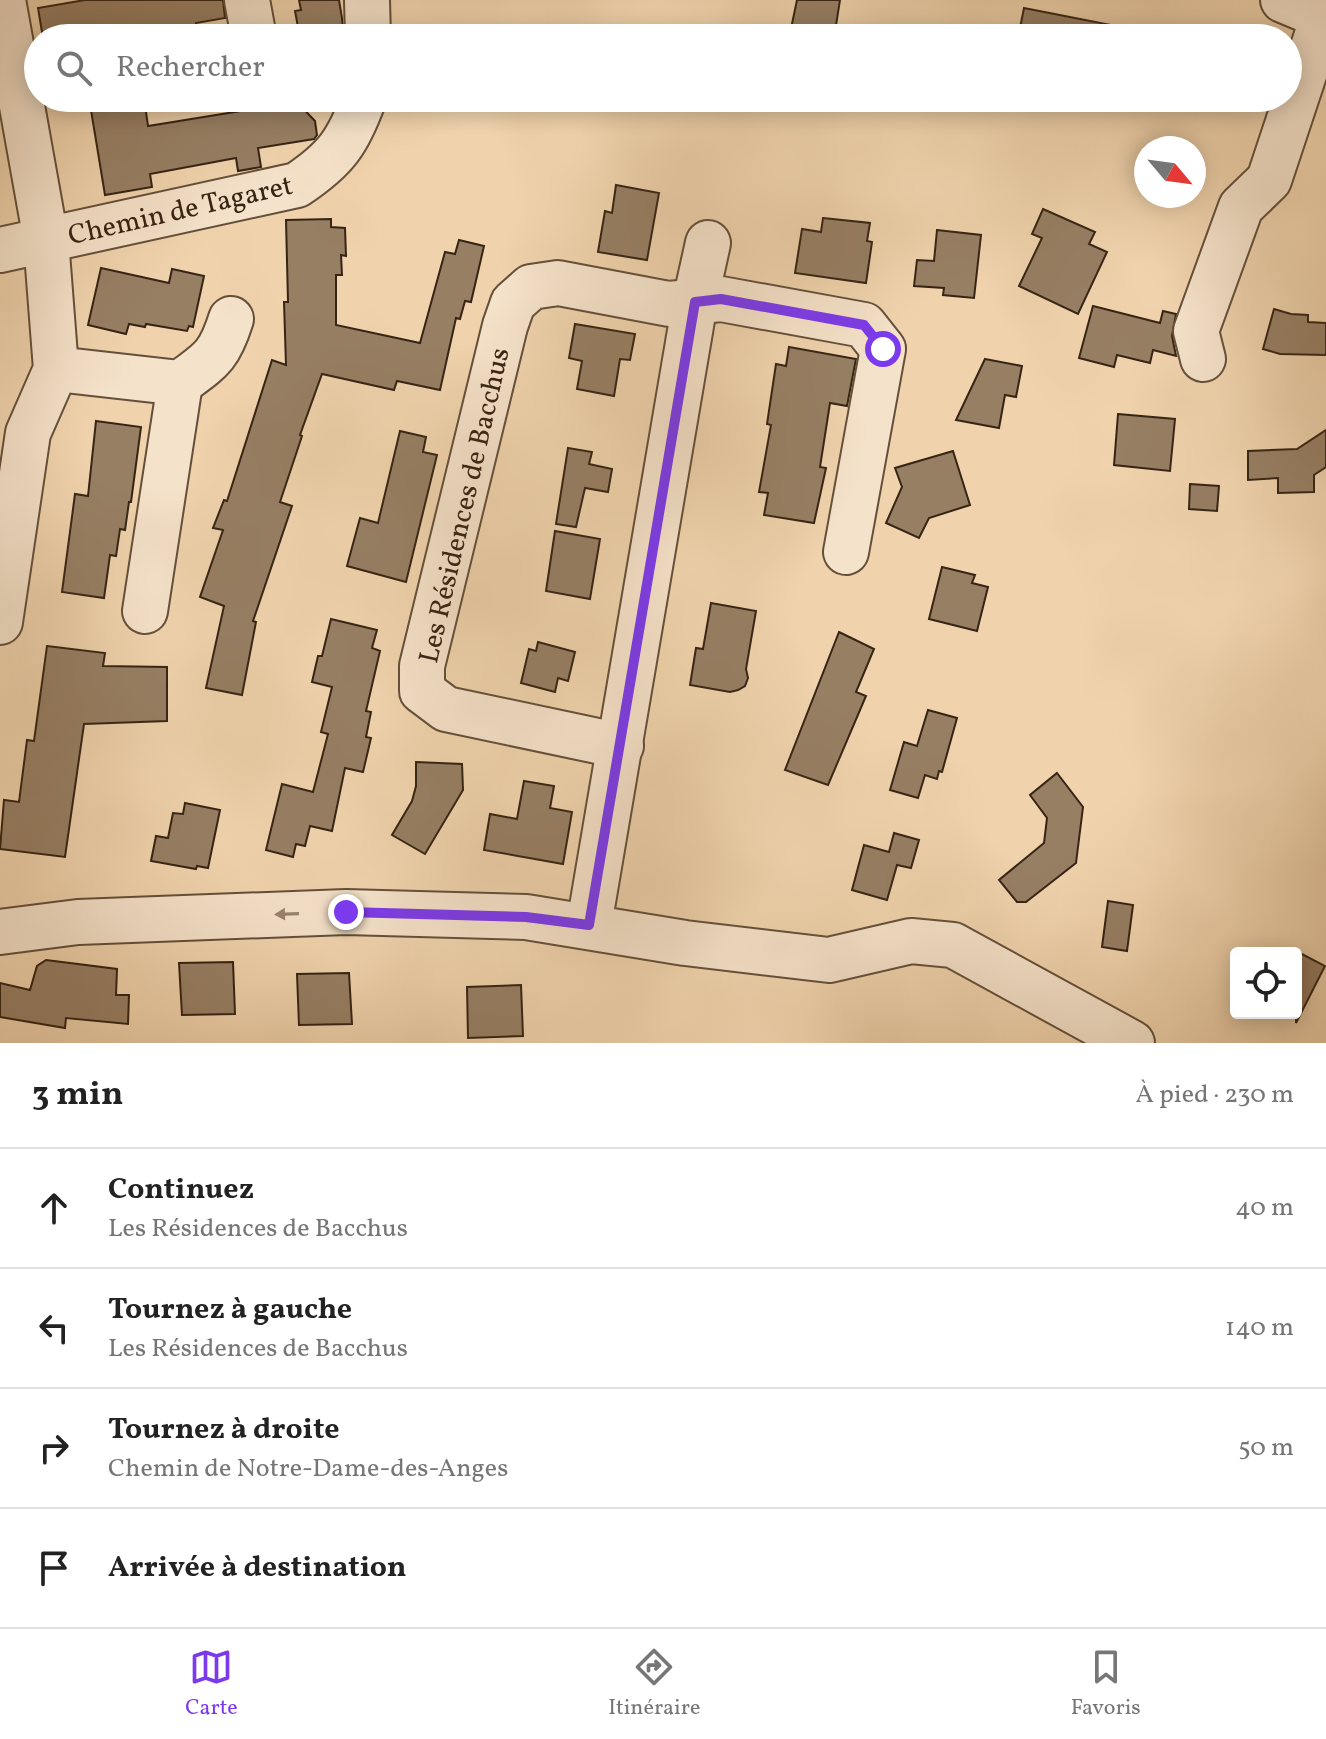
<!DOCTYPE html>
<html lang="fr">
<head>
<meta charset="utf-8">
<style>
	:root { --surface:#fff; --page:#f2f2f2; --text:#222; --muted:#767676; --line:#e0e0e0; --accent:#7c3aed }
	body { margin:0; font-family:Vollkorn,serif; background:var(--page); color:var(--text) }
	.controls { position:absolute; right:24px; bottom:24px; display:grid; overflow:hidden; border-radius:8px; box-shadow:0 4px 20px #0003 }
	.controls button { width:72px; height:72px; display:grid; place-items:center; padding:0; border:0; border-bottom:2px solid var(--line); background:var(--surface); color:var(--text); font:40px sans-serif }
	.compass { position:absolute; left:1134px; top:136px; width:72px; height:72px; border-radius:50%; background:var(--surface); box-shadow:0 4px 20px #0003; rotate:119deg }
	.stop { position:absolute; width:24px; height:24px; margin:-18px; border:6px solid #7c3aed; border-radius:50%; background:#fff }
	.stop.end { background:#7c3aed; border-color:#fff; box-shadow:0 2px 8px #0008 }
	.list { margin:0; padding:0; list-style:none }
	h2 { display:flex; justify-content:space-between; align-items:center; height:104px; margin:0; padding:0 32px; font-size:34px }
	h2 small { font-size:26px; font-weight:400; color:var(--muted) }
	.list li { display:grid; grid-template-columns:52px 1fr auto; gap:24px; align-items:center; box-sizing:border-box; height:120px; padding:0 32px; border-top:2px solid var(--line) }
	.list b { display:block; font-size:30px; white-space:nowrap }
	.list p { margin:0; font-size:26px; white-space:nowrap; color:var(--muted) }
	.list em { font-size:26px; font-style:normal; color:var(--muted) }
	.icon { flex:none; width:44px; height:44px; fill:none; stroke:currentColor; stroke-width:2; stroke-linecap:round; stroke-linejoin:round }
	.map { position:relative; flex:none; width:1326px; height:1043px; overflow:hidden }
	.search { position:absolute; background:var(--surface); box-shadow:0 4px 20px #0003; left:24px; right:24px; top:24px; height:88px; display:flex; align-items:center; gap:20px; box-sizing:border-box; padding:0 28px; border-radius:44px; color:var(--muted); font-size:30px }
	.sheet { height:584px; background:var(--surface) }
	nav { display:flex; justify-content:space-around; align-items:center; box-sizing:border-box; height:112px; border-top:2px solid var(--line); background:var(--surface); font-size:22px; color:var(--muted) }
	nav a { display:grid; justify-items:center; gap:4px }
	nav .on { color:var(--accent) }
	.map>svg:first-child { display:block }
</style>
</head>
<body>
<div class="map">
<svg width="1326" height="1043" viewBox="0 0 1326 1043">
	<rect width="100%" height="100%" fill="#f0d3ad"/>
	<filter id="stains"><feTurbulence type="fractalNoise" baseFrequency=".0025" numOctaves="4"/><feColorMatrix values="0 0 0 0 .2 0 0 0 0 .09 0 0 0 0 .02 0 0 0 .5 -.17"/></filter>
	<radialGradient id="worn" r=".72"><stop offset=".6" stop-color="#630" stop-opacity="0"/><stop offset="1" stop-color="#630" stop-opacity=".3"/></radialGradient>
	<g fill="#977f64" stroke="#362414" stroke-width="2">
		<polygon points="85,0 223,0 225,18 196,23 197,33 164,38 43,38 38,8"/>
		<polygon points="299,0 339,0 342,18 343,31 339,31 340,38 300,38 295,11 301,10"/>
		<polygon points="797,0 840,0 834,38 789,38"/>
		<polygon points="1024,8 1116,26 1115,38 1018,38"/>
		<polygon points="89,98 144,98 148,126 271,106 270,98 293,98 315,121 317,135 314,139 258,148 261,167 238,171 236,158 150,174 152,187 105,195"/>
		<polygon points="616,185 659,193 647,260 598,252 605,211 612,213"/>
		<polygon points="1043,209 1095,232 1089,244 1107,252 1078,314 1019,286 1042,238 1032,234"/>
		<polygon points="823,218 870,223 867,241 872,242 866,283 795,273 802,229 821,232"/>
		<polygon points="331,219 331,227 345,228 346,256 341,255 342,275 336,275 336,325 420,343 445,252 455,254 459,240 484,246 471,302 465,301 460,319 456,318 440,390 397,381 394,390 322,374 300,435 302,436 280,502 292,506 253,621 256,622 242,695 206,688 224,606 200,597 223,530 213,528 224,500 227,501 272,360 286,365 284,302 288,302 286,220"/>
		<polygon points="937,230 981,235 974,298 943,295 944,288 914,286 917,260 934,261"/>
		<polygon points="101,268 169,283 172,269 204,276 193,327 189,326 187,331 146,324 145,327 129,324 126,334 88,325"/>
		<polygon points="1093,306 1160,323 1163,311 1176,314 1172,336 1176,356 1153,350 1150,363 1117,355 1114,367 1079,358"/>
		<polygon points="1274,309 1291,314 1308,315 1308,322 1326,323 1326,355 1280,354 1263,349"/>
		<polygon points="575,324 635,334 630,360 620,359 614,396 577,389 582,361 569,358"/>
		<polygon points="789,347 856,359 847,406 830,403 820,467 826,468 814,523 764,515 768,493 759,492 771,425 767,424 776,364 786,366"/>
		<polygon points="985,359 1022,366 1016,397 1005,395 999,428 956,420"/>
		<polygon points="1118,414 1175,419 1170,471 1114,465"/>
		<polygon points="96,421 141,427 131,502 129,502 125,530 120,529 116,556 110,555 104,598 62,592 75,494 88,496"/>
		<polygon points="1326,430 1326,467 1314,475 1314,492 1278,493 1278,478 1248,480 1248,451 1297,449"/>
		<polygon points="400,431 426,437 423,452 437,455 406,582 347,566 360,518 378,523"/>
		<polygon points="568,448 592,452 589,464 612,469 608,492 585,488 576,527 556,524"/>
		<polygon points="953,451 970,505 929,518 919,538 886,523 902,487 895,468"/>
		<polygon points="1190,484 1219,486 1217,511 1189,509"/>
		<polygon points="555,531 600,539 590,599 546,591"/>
		<polygon points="942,567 975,575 972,583 988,587 977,631 929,619"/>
		<polygon points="711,603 756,611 746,669 748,678 745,686 738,690 730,692 690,685 696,648 703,649"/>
		<polygon points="331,619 377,630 372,648 380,651 366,711 371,712 366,737 371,738 363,772 345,768 332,831 310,826 305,846 296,844 293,857 266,850 282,784 313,792 328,734 321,732 332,687 312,682 318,656 322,656"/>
		<polygon points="839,632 874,649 856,692 866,696 828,785 785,770"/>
		<polygon points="538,642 575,652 568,681 558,678 555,692 521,683 529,649 536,651"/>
		<polygon points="47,646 105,653 103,666 167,667 167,721 84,724 65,857 0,849 4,800 19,802 27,740 34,741"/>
		<polygon points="928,710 957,718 942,772 939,771 937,779 925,775 918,798 890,790 904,742 917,746"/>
		<polygon points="416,762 462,764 463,790 425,854 392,835 412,801 416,786"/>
		<polygon points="1057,773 1083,807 1076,863 1026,902 1017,902 999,880 1044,843 1047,818 1030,795"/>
		<polygon points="524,781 554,786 550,808 572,812 563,864 484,850 490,814 517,819"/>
		<polygon points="185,803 220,810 208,868 197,866 196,869 151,861 156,836 168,838 173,813 183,814"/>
		<polygon points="894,833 919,840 911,868 897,865 887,900 852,890 864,845 889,852"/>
		<polygon points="1108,901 1133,905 1127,951 1102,947"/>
		<polygon points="1296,951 1325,966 1296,1023"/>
		<polygon points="46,960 117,969 116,995 129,995 128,1024 66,1018 65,1028 0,1017 0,983 30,990 37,966"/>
		<polygon points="233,962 235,1014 182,1015 179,963"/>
		<polygon points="349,973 352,1024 299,1025 297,974"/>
		<polygon points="521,985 523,1036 468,1038 467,987"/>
	</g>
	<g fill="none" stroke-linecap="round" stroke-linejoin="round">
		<g stroke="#64503a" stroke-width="48">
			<g id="minor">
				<polyline points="247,0 254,38"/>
				<polyline points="367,0 368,38"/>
				<polyline points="1283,0 1326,18"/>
				<path d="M0,250l297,-65c39,-26 51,-43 67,-87"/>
				<polyline points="1203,359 1196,331 1241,207 1269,180 1323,17"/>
				<polyline points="56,369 180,383 145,611"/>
				<path d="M180,383c31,-23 39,-26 51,-64"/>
				<polyline points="0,622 28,433 56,369 46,240 3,0"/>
				<polyline points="621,746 446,709 422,691 422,666 505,326 513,303 531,287 558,283 669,304 721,299 864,325 883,349 846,552"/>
				<polyline points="589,925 695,302 708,243"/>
				<polyline points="0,932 78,922 346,912 526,917 685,943 829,960 911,941 953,945 1132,1043"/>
			</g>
		</g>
		<use href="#minor" stroke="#f5e2ca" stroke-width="44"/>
	</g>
	<defs><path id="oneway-solid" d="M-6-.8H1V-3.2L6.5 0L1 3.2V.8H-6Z" transform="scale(2)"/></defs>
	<use fill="#96836f" href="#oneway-solid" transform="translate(287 914) rotate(178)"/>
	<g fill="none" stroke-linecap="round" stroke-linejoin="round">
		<polyline stroke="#7c3aed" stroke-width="10" points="346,912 526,917 589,925 695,302 721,299 864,325 883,349"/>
	</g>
	<g text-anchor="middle" stroke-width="6" stroke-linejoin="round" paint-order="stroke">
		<g font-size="28" fill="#362414" stroke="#f5e2ca">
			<text transform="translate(180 209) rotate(-13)" y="10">Chemin de Tagaret</text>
			<text transform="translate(463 505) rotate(-77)" y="10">Les Résidences de Bacchus</text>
		</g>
	</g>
	<rect width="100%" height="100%" filter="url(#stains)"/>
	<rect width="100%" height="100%" fill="url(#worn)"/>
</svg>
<div class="controls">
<button><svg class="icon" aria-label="locate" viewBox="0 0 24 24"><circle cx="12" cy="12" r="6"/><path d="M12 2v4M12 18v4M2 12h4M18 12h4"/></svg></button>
</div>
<svg class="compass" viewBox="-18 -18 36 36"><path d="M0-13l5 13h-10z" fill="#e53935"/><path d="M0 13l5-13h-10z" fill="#767676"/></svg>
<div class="stop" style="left:883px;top:349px"></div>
<div class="stop end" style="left:346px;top:912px"></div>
<div class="search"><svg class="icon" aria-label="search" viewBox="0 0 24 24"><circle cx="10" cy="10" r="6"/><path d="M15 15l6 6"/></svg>Rechercher</div>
</div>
<section class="sheet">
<h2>3 min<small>À pied · 230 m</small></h2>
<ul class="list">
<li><svg class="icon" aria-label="ahead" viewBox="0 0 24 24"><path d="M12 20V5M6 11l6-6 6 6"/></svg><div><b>Continuez</b><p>Les Résidences de Bacchus</p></div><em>40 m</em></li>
<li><svg class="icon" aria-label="left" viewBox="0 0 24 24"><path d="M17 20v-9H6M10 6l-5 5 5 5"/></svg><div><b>Tournez à gauche</b><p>Les Résidences de Bacchus</p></div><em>140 m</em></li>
<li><svg class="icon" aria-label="right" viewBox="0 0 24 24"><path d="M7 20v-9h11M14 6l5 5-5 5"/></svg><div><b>Tournez à droite</b><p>Chemin de Notre-Dame-des-Anges</p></div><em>50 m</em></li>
<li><svg class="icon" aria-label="arrive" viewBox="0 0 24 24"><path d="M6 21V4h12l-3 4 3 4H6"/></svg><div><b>Arrivée à destination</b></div></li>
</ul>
</section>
<nav>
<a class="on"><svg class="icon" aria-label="map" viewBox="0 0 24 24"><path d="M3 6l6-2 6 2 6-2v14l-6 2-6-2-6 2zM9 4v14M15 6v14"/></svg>Carte</a>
<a><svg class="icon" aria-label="directions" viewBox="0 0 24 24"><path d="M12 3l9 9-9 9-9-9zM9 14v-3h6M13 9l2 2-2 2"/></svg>Itinéraire</a>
<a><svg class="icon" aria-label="saved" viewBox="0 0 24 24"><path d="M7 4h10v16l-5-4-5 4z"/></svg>Favoris</a>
</nav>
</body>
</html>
